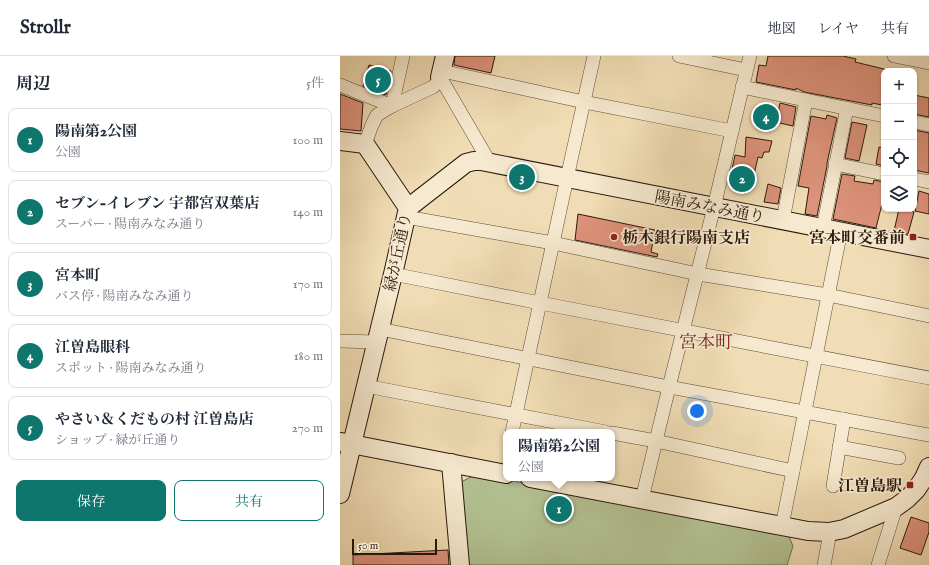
<!DOCTYPE html>
<html lang="ja">
<head>
<meta charset="utf-8">
<style>
	:root { --surface:#fff; --page:#f6f6f7; --text:#1f2937; --muted:#747a83; --line:#e0e1e3; --accent:#0f766e }
	body { margin:0; font-family:"IM FELL English","Noto Serif JP",serif; background:var(--page); color:var(--text) }
	.controls { position:absolute; right:12px; top:12px; display:grid; overflow:hidden; border-radius:8px; box-shadow:0 1px 3px #0004 }
	.controls button { width:36px; height:36px; display:grid; place-items:center; padding:0; border:0; border-bottom:1px solid var(--line); background:var(--surface); color:var(--text); font:20px sans-serif }
	.scale { position:absolute; left:12px; bottom:10px; width:85px; box-sizing:border-box; padding-left:4px; border:2px solid #2c190e; border-top:0; font-size:11px; line-height:14px; white-space:nowrap; color:#2c190e; -webkit-text-stroke:3px #f6e9cf; paint-order:stroke }
	.you { position:absolute; left:357px; top:355px; width:14px; height:14px; margin:-10px; border:3px solid #fff; border-radius:50%; background:#1a73e8; box-shadow:0 0 0 6px #1a73e833 }
	.badge { display:grid; place-items:center; width:26px; height:26px; border-radius:50%; background:var(--accent); color:#fff; font-size:13px; font-weight:700 }
	.pin { position:absolute; translate:-50% -50%; border:2px solid #fff; box-shadow:0 1px 4px #0006 }
	.popup { position:absolute; left:163px; top:373px; width:112px; height:52px; box-sizing:border-box; display:grid; place-content:center; border-radius:8px; background:var(--surface); filter:drop-shadow(0 1px 3px #0005); font-size:13px; white-space:nowrap; color:var(--muted) }
	.popup b { font-size:15px; color:var(--text) }
	.popup::after { content:''; position:absolute; left:50%; top:100%; margin-left:-8px; border:8px solid transparent; border-top-color:var(--surface) }
	.list { margin:0; padding:0; list-style:none }
	h2 { display:flex; justify-content:space-between; align-items:center; height:52px; margin:0; padding:0 16px; font-size:17px }
	h2 small { font-size:13px; font-weight:400; color:var(--muted) }
	.list li { display:grid; grid-template-columns:26px 1fr auto; gap:12px; align-items:center; box-sizing:border-box; height:64px; margin:0 8px 8px; padding:0 8px; border:1px solid var(--line); border-radius:8px }
	.list b { display:block; font-size:15px; white-space:nowrap }
	.list p { margin:0; font-size:13px; white-space:nowrap; color:var(--muted) }
	.list em { font-size:13px; font-style:normal; color:var(--muted) }
	.actions { display:flex; gap:8px; padding:12px 16px }
	.actions a { flex:1; padding:9px 0; border:1px solid var(--accent); border-radius:8px; text-align:center; font-size:14px; color:var(--accent) }
	.actions .main { background:var(--accent); color:#fff }
	.icon { flex:none; width:22px; height:22px; fill:none; stroke:currentColor; stroke-width:2; stroke-linecap:round; stroke-linejoin:round }
	.map { position:relative; flex:none; width:589px; height:509px; overflow:hidden }
	header { display:flex; align-items:center; gap:24px; box-sizing:border-box; height:56px; padding:0 20px; background:var(--surface); border-bottom:1px solid var(--line) }
	header strong { font-size:19px }
	nav { display:flex; gap:22px; margin-inline-start:auto; font-size:14px }
	main { display:flex }
	aside { flex:1; background:var(--surface) }
	.map>svg:first-child { display:block }
</style>
</head>
<body>
<header>
<strong>Strollr</strong>
<nav><a>地図</a><a>レイヤ</a><a>共有</a></nav>
</header>
<main>
<aside>
<h2>周辺<small>5件</small></h2>
<ul class="list">
<li><span class="badge">1</span><div><b>陽南第2公園</b><p>公園</p></div><em>100 m</em></li>
<li><span class="badge">2</span><div><b>セブン-イレブン 宇都宮双葉店</b><p>スーパー · 陽南みなみ通り</p></div><em>140 m</em></li>
<li><span class="badge">3</span><div><b>宮本町</b><p>バス停 · 陽南みなみ通り</p></div><em>170 m</em></li>
<li><span class="badge">4</span><div><b>江曽島眼科</b><p>スポット · 陽南みなみ通り</p></div><em>180 m</em></li>
<li><span class="badge">5</span><div><b>やさい＆くだもの村 江曽島店</b><p>ショップ · 緑が丘通り</p></div><em>270 m</em></li>
</ul>
<div class="actions"><a class="main">保存</a><a>共有</a></div>
</aside>
<div class="map">
<svg width="589" height="509" viewBox="0 0 589 509">
	<rect width="100%" height="100%" fill="#f1ddb5"/>
	<filter id="stains"><feTurbulence type="fractalNoise" baseFrequency=".005" numOctaves="4"/><feColorMatrix values="0 0 0 0 .2 0 0 0 0 .09 0 0 0 0 .02 0 0 0 .5 -.17"/></filter>
	<radialGradient id="worn" r=".72"><stop offset=".6" stop-color="#630" stop-opacity="0"/><stop offset="1" stop-color="#630" stop-opacity=".3"/></radialGradient>
	<polygon fill="#b3c292" stroke="#706e50" points="137,418 448,478 453,490 447,509 125,509 117,428"/>
	<g fill="#dd927a" stroke="#2c190e">
		<polygon points="115,0 155,0 151,17 114,9"/>
		<polygon points="428,0 503,0 516,3 515,6 544,13 544,41 542,49 532,47 532,49 464,36 456,32 456,34 416,26 419,9 426,10"/>
		<polygon points="29,9 51,15 46,39 23,30"/>
		<polygon points="0,38 23,47 21,75 0,73"/>
		<polygon points="574,39 589,42 589,61 574,58"/>
		<polygon points="440,47 456,51 453,70 435,66 434,69 415,65 417,53 438,57"/>
		<polygon points="487,59 497,62 487,107 487,110 477,160 465,158 469,132 458,130 471,60 486,63"/>
		<polygon points="512,66 527,69 519,105 505,102"/>
		<polygon points="574,74 589,77 589,117 574,114"/>
		<polygon points="406,81 432,85 429,96 424,96 422,102 418,101 411,132 389,127 395,99 405,101"/>
		<polygon points="539,91 544,92 544,110 536,108"/>
		<polygon points="502,118 515,120 514,125 533,128 534,124 544,126 544,149 542,148 536,172 493,163"/>
		<polygon points="428,128 441,132 438,148 424,146"/>
		<polygon points="579,135 589,138 589,158 575,155"/>
		<polygon points="559,153 574,156 568,178 554,175"/>
		<polygon points="238,158 315,174 311,196 318,198 317,201 235,184"/>
		<polygon points="571,461 589,467 589,476 581,499 560,492"/>
		<polygon points="108,494 109,509 13,509 13,499"/>
	</g>
	<g fill="none" stroke-linecap="round" stroke-linejoin="round">
		<g stroke="#5d4a38" stroke-width="14">
			<g id="street">
				<polyline points="339,0 406,14"/>
				<polyline points="554,0 589,7"/>
				<polyline points="102,15 244,46 392,75"/>
				<polyline points="100,21 150,107"/>
				<polyline points="0,29 52,50 63,0"/>
				<polyline points="402,31 544,60"/>
				<polyline points="574,66 589,69"/>
				<polyline points="25,88 32,69 37,59 52,50 93,31 97,27 100,21"/>
				<polyline points="495,108 544,118"/>
				<polyline points="574,123 589,126"/>
				<polyline points="66,161 213,187 358,218 488,239 589,260"/>
				<polyline points="443,164 466,44"/>
				<polyline points="483,172 507,52"/>
				<polyline points="53,218 200,247 589,322"/>
				<polyline points="40,273 329,331 589,379"/>
				<polyline points="0,285 37,286"/>
				<polyline points="26,330 266,376"/>
				<polyline points="172,376 227,122 254,0"/>
				<polyline points="272,377 316,385 453,415"/>
				<polyline points="499,391 559,402"/>
				<polyline points="493,430 504,363"/>
				<polyline points="302,443 329,331 374,151 410,0"/>
				<polyline points="442,470 501,175"/>
				<polyline points="484,509 488,488 489,476"/>
				<polyline points="538,509 556,451"/>
			</g>
		</g>
		<g stroke="#2c190e" stroke-width="20">
			<g id="secondary">
				<polyline points="100,21 105,0"/>
				<polyline points="0,85 25,88 68,152 53,218 0,438"/>
				<polyline points="68,152 126,107 134,105 141,105 589,193"/>
				<polyline points="1,386 166,418"/>
				<polyline points="111,407 120,509"/>
				<polyline points="190,422 468,475 489,476 504,473 556,451 567,443 576,434 584,422 589,411"/>
			</g>
		</g>
		<use href="#street" stroke="#f6e9cf" stroke-width="13"/>
		<use href="#secondary" stroke="#f6e9cf" stroke-width="18"/>
	</g>
	<g fill="#8f2418" stroke="#f6e9cf" stroke-width="1.5">
		<circle cx="274" cy="181" r="4"/>
		<rect x="569" y="177" width="8" height="8" rx="2"/>
		<rect x="566" y="425" width="8" height="8" rx="2"/>
	</g>
	<g text-anchor="middle" stroke-width="3.5" stroke-linejoin="round" paint-order="stroke">
		<g font-size="16" fill="#2c190e" stroke="#f6e9cf">
			<text transform="translate(370 150) rotate(11)" y="6">陽南みなみ通り</text>
			<text transform="translate(57 196) rotate(-78)" y="6">緑が丘通り</text>
		</g>
		<g font-size="16" font-weight="bold" fill="#2c190e" stroke="#f6e9cf" text-anchor="end">
			<text x="282" y="187" text-anchor="start">栃木銀行陽南支店</text>
			<text x="565" y="187">宮本町交番前</text>
			<text x="562" y="435">江曽島駅</text>
		</g>
		<g font-size="18" fill="#7a1f14" stroke="#f6e9cf">
			<text x="366" y="292">宮本町</text>
		</g>
	</g>
	<rect width="100%" height="100%" filter="url(#stains)"/>
	<rect width="100%" height="100%" fill="url(#worn)"/>
</svg>
<div class="controls">
<button>+</button>
<button>−</button>
<button><svg class="icon" aria-label="locate" viewBox="0 0 24 24"><circle cx="12" cy="12" r="6"/><path d="M12 2v4M12 18v4M2 12h4M18 12h4"/></svg></button>
<button><svg class="icon" aria-label="layers" viewBox="0 0 24 24"><path d="M12 4l9 5-9 5-9-5zM3 14l9 5 9-5"/></svg></button>
</div>
<div class="scale">50 m</div>
<div class="you"></div>
<div class="pin badge" style="left:219px;top:453px">1</div>
<div class="popup"><b>陽南第2公園</b>公園</div>
<div class="pin badge" style="left:402px;top:123px">2</div>
<div class="pin badge" style="left:182px;top:121px">3</div>
<div class="pin badge" style="left:426px;top:61px">4</div>
<div class="pin badge" style="left:38px;top:24px">5</div>
</div>
</main>
</body>
</html>
